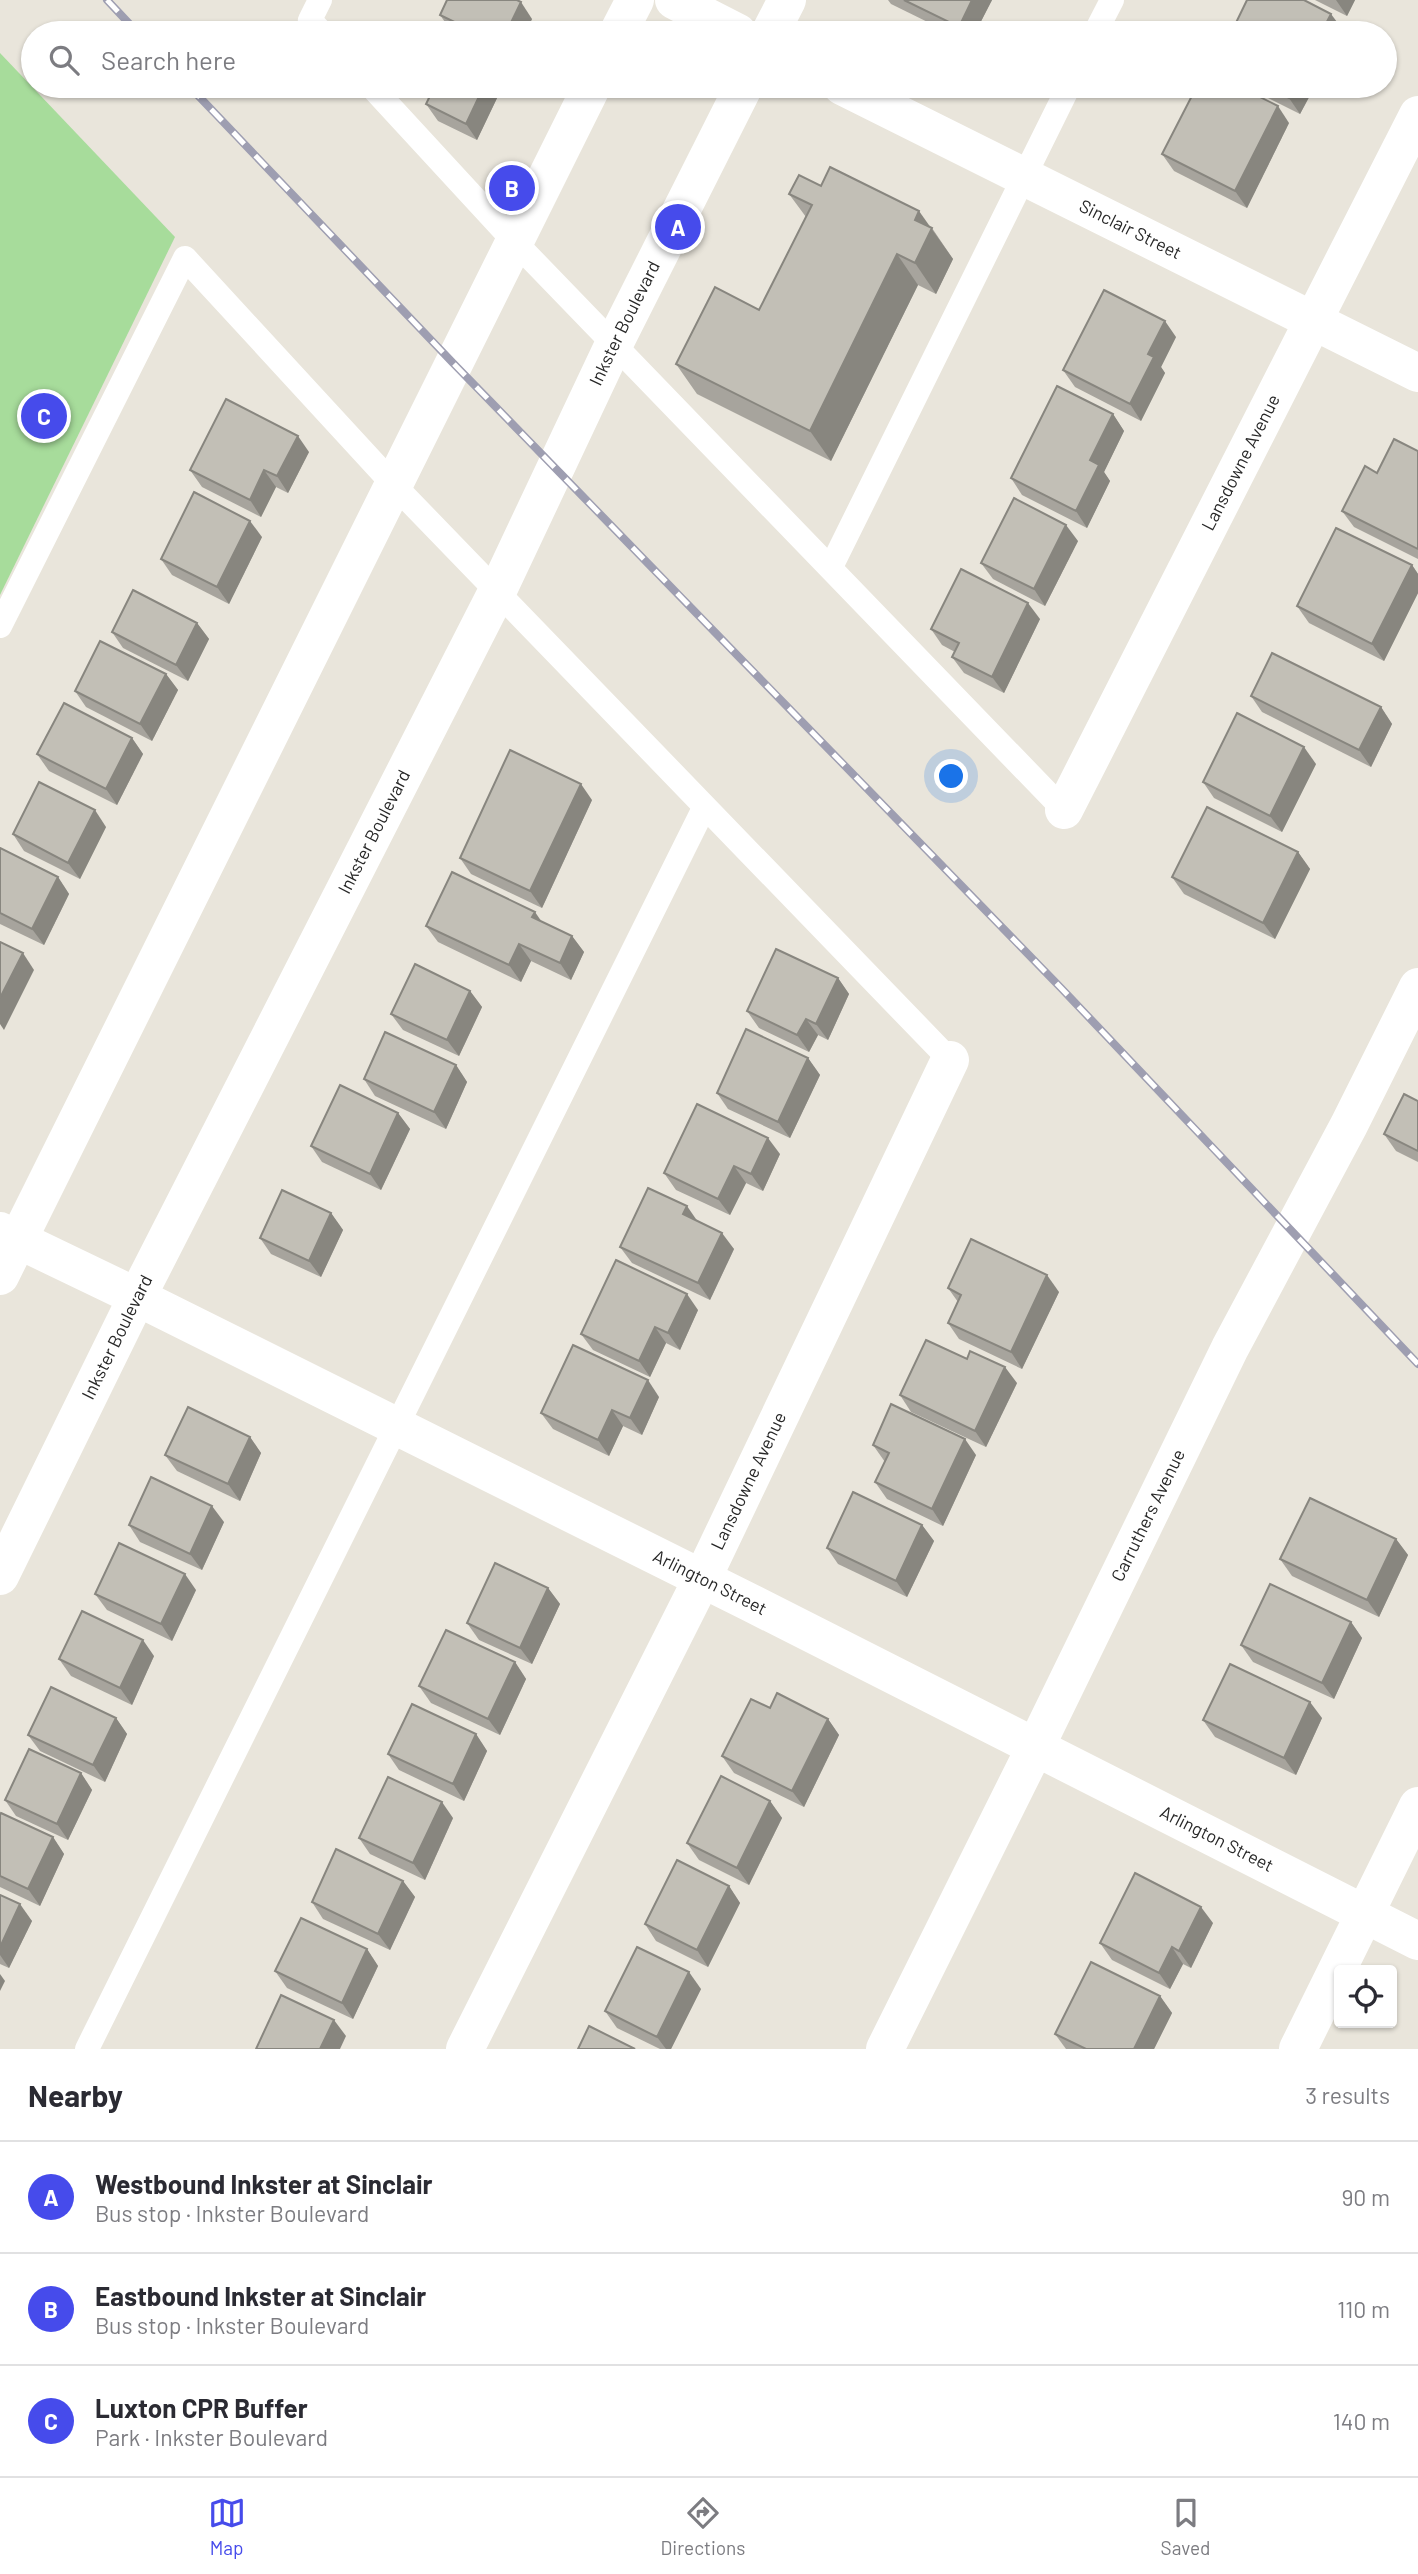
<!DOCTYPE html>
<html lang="en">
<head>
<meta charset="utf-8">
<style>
	:root { --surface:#fff; --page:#f2f2f3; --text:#2b2b33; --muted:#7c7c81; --line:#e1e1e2; --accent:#464beb }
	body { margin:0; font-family:Barlow,sans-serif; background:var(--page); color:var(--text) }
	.controls { position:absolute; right:21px; bottom:21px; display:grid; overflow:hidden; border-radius:7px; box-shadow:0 2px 5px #0004 }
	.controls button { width:63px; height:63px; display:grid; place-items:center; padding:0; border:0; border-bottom:2px solid var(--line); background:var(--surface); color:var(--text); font:35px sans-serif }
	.you { position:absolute; left:952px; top:777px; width:24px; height:24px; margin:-18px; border:5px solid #fff; border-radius:50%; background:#1a73e8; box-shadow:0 0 0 10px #1a73e833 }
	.badge { display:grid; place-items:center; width:46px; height:46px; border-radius:50%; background:var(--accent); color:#fff; font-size:23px; font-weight:700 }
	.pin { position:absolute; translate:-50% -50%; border:4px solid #fff; box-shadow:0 2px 7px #0006 }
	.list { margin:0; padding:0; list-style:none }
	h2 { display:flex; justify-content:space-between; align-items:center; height:91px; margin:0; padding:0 28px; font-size:30px }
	h2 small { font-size:23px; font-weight:400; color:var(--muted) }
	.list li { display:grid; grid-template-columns:46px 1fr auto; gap:21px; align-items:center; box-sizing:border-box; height:112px; padding:0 28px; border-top:2px solid var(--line) }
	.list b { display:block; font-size:26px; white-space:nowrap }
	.list p { margin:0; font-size:23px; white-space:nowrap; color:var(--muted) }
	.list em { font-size:23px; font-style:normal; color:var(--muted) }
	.icon { flex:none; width:38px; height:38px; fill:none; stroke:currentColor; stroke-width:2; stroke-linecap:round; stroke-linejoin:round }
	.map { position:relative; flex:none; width:1418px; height:2049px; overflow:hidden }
	.search { position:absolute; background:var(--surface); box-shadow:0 2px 5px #0004; left:21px; right:21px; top:21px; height:77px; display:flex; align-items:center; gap:18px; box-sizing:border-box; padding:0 24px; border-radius:38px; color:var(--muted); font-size:26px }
	.sheet { height:427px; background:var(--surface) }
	nav { display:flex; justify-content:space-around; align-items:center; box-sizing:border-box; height:98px; border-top:2px solid var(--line); background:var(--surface); font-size:19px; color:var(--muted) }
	nav a { display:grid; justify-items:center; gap:4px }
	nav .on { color:var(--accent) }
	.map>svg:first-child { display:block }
</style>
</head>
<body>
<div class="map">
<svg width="1418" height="2049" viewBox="0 0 1418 2049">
	<rect width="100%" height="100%" fill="#e9e5db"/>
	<polygon fill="#a7dc9b" points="0,53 175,237 0,595"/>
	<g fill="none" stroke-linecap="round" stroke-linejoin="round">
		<g stroke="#fff" stroke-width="24">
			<polyline points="320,0 310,20 322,33"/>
			<polyline points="1095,33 1112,0"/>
			<polyline points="371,86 513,240 1064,810"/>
			<polyline points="831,567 1069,86"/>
			<polyline points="0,626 185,258 393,484 950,1060"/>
			<polyline points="87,2049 704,808"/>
		</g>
		<g stroke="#fff" stroke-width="38">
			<path id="s1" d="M1064,810l354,-695"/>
			<path id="s2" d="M137,1297l614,306 667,338"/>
			<path id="s3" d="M465,2049l237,-470 248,-519"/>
			<path id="s4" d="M885,2049l151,-303 194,-398 119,-223 69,-138"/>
			<polyline points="1298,2049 1418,1806"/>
		</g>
		<g stroke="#fff" stroke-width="38">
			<polyline points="674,0 738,33"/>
			<polyline points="618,33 635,0"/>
			<polyline points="770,33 787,0"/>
			<path id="s5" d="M842,86l576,287"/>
			<polyline points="0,1231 137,1297"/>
			<polyline points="0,1276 592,86"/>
			<path id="s6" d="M0,1576l137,-279 361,-707 116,-246 130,-258"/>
		</g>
		<g stroke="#9e9eb1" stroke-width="8">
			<g id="rail">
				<polyline points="107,0 138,33"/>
				<polyline points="189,86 453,363 1061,988 1418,1364"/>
			</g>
		</g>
		<use href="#rail" stroke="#fff" stroke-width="5" stroke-dasharray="16" stroke-linecap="butt"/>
	</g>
	<g fill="#a7a49d">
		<polygon points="888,0 992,0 975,33 950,33 891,4"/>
		<polygon points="1315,0 1355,0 1347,16"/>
		<polygon points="440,15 532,19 525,33 455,33 452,32"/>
		<polygon points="413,86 494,86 493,88 498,96 477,140 438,121 426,104 429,99 418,93"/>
		<polygon points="1244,86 1315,86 1300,114"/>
		<polygon points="1289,123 1247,208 1174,171 1162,154"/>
		<polygon points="821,186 932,228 953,259 936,294 918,285 831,461 697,394 676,364 759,310 806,217 789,194"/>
		<polygon points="1176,337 1161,367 1165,373 1141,421 1075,387 1063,370"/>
		<polygon points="1113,414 1124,431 1104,472 1110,481 1087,528 1022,495 1011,478"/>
		<polygon points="1418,451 1418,559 1354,527 1342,511 1377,473"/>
		<polygon points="309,452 288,493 276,487 261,517 202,487 190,470"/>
		<polygon points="262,537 229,604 172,575 161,559"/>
		<polygon points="1078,541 1045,606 993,579 981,563"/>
		<polygon points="1412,565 1418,574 1418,593 1384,661 1309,623 1297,606"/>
		<polygon points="1040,619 1004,693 964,673 952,657 955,652 942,645 931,629"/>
		<polygon points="197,623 209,639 188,681 123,648 112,632"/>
		<polygon points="166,674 178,690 152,741 86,707 75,691"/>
		<polygon points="1251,696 1381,707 1392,724 1371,767 1262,712"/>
		<polygon points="132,738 143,754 117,805 49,771 37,754"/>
		<polygon points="1316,764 1282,832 1214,798 1203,782"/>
		<polygon points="592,800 542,908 471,874 460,858"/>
		<polygon points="106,827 80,879 24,851 13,834"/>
		<polygon points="0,848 58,877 69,894 44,945 0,924"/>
		<polygon points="1298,852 1310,869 1275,939 1184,894 1172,877"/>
		<polygon points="541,921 572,936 584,952 571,980 531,961 521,982 438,942 426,926"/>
		<polygon points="838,978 849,994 828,1040 818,1035 809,1052 759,1028 747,1011"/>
		<polygon points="470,991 482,1007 459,1056 403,1030 391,1014"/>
		<polygon points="808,1058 820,1075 790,1138 728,1109 717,1093"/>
		<polygon points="456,1065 467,1082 446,1129 375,1096 364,1079"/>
		<polygon points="1418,1101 1418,1162 1396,1151 1384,1134"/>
		<polygon points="398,1113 410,1129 381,1190 322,1162 311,1146"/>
		<polygon points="780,1154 763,1191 746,1183 730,1215 676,1190 664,1173"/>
		<polygon points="331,1213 343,1230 321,1277 271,1254 260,1238"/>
		<polygon points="697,1221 734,1249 710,1300 632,1263 620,1247"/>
		<polygon points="948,1288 1059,1292 1022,1369 959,1339 948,1323 958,1302"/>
		<polygon points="698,1310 680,1350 666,1343 650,1377 593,1350 581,1334"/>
		<polygon points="1017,1383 986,1447 911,1412 900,1395"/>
		<polygon points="659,1397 642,1435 623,1426 609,1456 553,1429 541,1413"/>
		<polygon points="250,1437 261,1453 240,1501 177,1471 165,1455"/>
		<polygon points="873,1445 976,1455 943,1526 887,1499 875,1482 885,1462"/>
		<polygon points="224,1522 202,1570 140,1542 129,1525"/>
		<polygon points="922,1525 934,1541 907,1597 838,1564 827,1548"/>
		<polygon points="1396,1539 1408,1555 1379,1617 1292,1576 1280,1559"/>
		<polygon points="548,1588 560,1604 532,1664 479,1640 467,1623"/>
		<polygon points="196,1590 172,1641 107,1610 95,1594"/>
		<polygon points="1351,1622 1362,1638 1334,1699 1253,1662 1241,1645"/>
		<polygon points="154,1656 132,1705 71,1676 59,1659"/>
		<polygon points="515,1662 526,1679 500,1735 431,1703 419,1686"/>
		<polygon points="770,1708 828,1719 839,1735 804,1807 734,1773 722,1756"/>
		<polygon points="116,1718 127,1734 105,1782 40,1751 28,1735"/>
		<polygon points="1322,1718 1296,1775 1215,1737 1203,1720"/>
		<polygon points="476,1734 487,1751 464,1801 399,1770 388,1754"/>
		<polygon points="81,1773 92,1790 68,1840 16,1816 5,1800"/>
		<polygon points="770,1801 782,1818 749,1885 699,1860 687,1843"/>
		<polygon points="0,1815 53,1837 64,1854 40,1906 0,1887"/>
		<polygon points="453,1818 425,1880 370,1854 359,1838"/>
		<polygon points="403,1881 415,1897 390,1950 323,1919 312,1902"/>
		<polygon points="729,1886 740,1903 708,1967 656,1941 645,1924"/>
		<polygon points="0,1895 32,1921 9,1968 0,1964"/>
		<polygon points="1213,1923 1191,1968 1183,1964 1170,1989 1112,1960 1100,1943"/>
		<polygon points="367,1949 378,1966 353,2019 287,1988 275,1971"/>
		<polygon points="701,1989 671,2049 660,2049 617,2028 605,2011"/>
		<polygon points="1160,1996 1172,2013 1154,2049 1066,2049 1055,2034"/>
	</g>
	<g fill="#88867f">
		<polygon points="972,0 992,0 975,33 963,33 959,27"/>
		<polygon points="1336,0 1355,0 1347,16"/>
		<polygon points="521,2 532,19 525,33 506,33"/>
		<polygon points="1331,14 1343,30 1341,33 1321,33"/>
		<polygon points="484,86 494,86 493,88 498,96 477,140 466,124"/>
		<polygon points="1295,86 1315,86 1300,114 1289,98"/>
		<polygon points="1278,106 1289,123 1247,208 1235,191"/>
		<polygon points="919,211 953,259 936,294 915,263 915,220"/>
		<polygon points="897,254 918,285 831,461 810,431"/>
		<polygon points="1165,321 1176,337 1161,367 1165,373 1141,421 1130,404 1148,354"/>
		<polygon points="1113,414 1124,431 1104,472 1110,481 1087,528 1076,511 1090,460"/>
		<polygon points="298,436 309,452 288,493 277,476"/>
		<polygon points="264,470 276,487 261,517 250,500"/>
		<polygon points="250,521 262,537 229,604 217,587"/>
		<polygon points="1066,525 1078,541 1045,606 1034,589"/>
		<polygon points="1412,565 1418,574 1418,593 1384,661 1372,644"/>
		<polygon points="1028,603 1040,619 1004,693 992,677"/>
		<polygon points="197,623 209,639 188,681 176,665"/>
		<polygon points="166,674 178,690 152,741 140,724"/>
		<polygon points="1381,707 1392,724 1371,767 1359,750"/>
		<polygon points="132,738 143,754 117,805 106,789"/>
		<polygon points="1304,747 1316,764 1282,832 1270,816"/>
		<polygon points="581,784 592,800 542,908 530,891"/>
		<polygon points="95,810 106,827 80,879 68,863"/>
		<polygon points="1298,852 1310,869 1275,939 1263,923"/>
		<polygon points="58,877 69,894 44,945 32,929"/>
		<polygon points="535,912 546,928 532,917"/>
		<polygon points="572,936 584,952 571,980 560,963"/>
		<polygon points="519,944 531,961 521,982 509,965"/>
		<polygon points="23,953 34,970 4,1030 0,1024 0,998"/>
		<polygon points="838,978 849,994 828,1040 816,1024"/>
		<polygon points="470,991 482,1007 459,1056 447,1040"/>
		<polygon points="806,1019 818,1035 809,1052 797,1035"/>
		<polygon points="808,1058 820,1075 790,1138 778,1122"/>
		<polygon points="456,1065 467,1082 446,1129 434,1112"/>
		<polygon points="398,1113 410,1129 381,1190 370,1174"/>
		<polygon points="768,1138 780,1154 763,1191 751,1174"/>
		<polygon points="734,1166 746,1183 730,1215 718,1199"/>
		<polygon points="687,1206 698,1222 683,1214"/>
		<polygon points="331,1213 343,1230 321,1277 309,1261"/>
		<polygon points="722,1233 734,1249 710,1300 698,1283"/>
		<polygon points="1047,1275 1059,1292 1022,1369 1011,1352"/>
		<polygon points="687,1294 698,1310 680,1350 668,1333"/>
		<polygon points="655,1327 666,1343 650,1377 639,1361"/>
		<polygon points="1005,1367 1017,1383 986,1447 975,1431"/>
		<polygon points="648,1380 659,1397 642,1435 630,1418"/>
		<polygon points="612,1410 623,1426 609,1456 598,1440"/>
		<polygon points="250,1437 261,1453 240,1501 228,1484"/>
		<polygon points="965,1439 976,1455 943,1526 932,1509"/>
		<polygon points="212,1506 224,1522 202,1570 190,1554"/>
		<polygon points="922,1525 934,1541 907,1597 896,1581"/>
		<polygon points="1396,1539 1408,1555 1379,1617 1367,1600"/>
		<polygon points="185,1574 196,1590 172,1641 161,1624"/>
		<polygon points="548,1588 560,1604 532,1664 520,1648"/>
		<polygon points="1351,1622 1362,1638 1334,1699 1322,1683"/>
		<polygon points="143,1640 154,1656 132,1705 120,1688"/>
		<polygon points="515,1662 526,1679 500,1735 488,1719"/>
		<polygon points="1310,1702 1322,1718 1296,1775 1284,1758"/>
		<polygon points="116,1718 127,1734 105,1782 93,1765"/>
		<polygon points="828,1719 839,1735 804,1807 792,1791"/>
		<polygon points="476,1734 487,1751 464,1801 453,1784"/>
		<polygon points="81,1773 92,1790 68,1840 57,1824"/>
		<polygon points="770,1801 782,1818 749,1885 737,1868"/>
		<polygon points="442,1802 453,1818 425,1880 413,1863"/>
		<polygon points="53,1837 64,1854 40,1906 28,1889"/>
		<polygon points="403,1881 415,1897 390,1950 378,1934"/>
		<polygon points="729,1886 740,1903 708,1967 697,1950"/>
		<polygon points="20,1904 32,1921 9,1968 0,1955 0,1947"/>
		<polygon points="1201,1907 1213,1923 1191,1968 1179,1951"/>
		<polygon points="1172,1947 1183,1964 1170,1989 1159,1973"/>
		<polygon points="367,1949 378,1966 353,2019 342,2003"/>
		<polygon points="689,1972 701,1989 671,2049 666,2049 657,2037"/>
		<polygon points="0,1974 5,1981 0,1991"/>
		<polygon points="1160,1996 1172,2013 1154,2049 1134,2049"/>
		<polygon points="334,2020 346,2036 340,2049 320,2049"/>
	</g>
	<g fill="#c2bfb6" stroke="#88867f" stroke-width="2">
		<polygon points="447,0 517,0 521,2 506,33 477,33 440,15"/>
		<polygon points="904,0 972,0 959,27"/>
		<polygon points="1247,0 1304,0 1331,14 1321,33 1231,33"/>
		<polygon points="431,24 450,33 427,33"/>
		<polygon points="425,86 484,86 466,124 426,104 433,90"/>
		<polygon points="1197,86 1238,86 1278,106 1235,191 1162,154"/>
		<polygon points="1265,86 1295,86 1289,98"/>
		<polygon points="830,167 919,211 915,220 932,228 915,263 897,254 810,431 676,364 715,287 759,310 812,205 789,194 799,175 821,186"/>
		<polygon points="1104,290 1165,321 1148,354 1154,357 1130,404 1063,370"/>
		<polygon points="1057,386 1113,414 1090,460 1099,465 1076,511 1011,478"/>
		<polygon points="226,399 298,436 277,476 264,470 250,500 190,470"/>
		<polygon points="1394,439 1418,451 1418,549 1342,511 1365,466 1377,473"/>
		<polygon points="194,492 250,521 217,587 161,559"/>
		<polygon points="1014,498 1066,525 1034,589 981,563"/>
		<polygon points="1336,528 1412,565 1372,644 1297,606"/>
		<polygon points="961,569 1028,603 992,677 952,657 959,643 931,629"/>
		<polygon points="133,590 197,623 176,665 112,632"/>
		<polygon points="100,641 166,674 140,724 75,691"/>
		<polygon points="1272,653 1381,707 1359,750 1251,696"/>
		<polygon points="64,703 132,738 106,789 37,754"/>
		<polygon points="1237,713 1304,747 1270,816 1203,782"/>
		<polygon points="510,750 581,784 530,891 460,858"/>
		<polygon points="39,782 95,810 68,863 13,834"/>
		<polygon points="1207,807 1298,852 1263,923 1172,877"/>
		<polygon points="0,848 58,877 32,929 0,913"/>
		<polygon points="452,872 535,912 532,917 572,936 560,963 519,944 509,965 426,926"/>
		<polygon points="0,942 23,953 0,998"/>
		<polygon points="776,949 838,978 816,1024 806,1019 797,1035 747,1011"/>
		<polygon points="415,964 470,991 447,1040 391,1014"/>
		<polygon points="746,1029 808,1058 778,1122 717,1093"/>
		<polygon points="385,1032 456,1065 434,1112 364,1079"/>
		<polygon points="340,1085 398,1113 370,1174 311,1146"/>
		<polygon points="1404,1094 1418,1101 1418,1151 1384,1134"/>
		<polygon points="697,1104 768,1138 751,1174 734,1166 718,1199 664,1173"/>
		<polygon points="648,1188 687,1206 683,1214 722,1233 698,1283 620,1247"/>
		<polygon points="282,1190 331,1213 309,1261 260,1238"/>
		<polygon points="971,1239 1047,1275 1011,1352 948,1323 961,1295 948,1288"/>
		<polygon points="616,1260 687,1294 668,1333 655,1327 639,1361 581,1334"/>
		<polygon points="926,1340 967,1359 970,1351 1005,1367 975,1431 900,1395"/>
		<polygon points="573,1345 648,1380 630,1418 612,1410 598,1440 541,1413"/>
		<polygon points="891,1404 965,1439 932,1509 875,1482 889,1453 873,1445"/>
		<polygon points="188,1407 250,1437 228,1484 165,1455"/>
		<polygon points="151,1477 212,1506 190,1554 129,1525"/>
		<polygon points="853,1492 922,1525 896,1581 827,1548"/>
		<polygon points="1310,1498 1396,1539 1367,1600 1280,1559"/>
		<polygon points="119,1543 185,1574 161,1624 95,1594"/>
		<polygon points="495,1563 548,1588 520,1648 467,1623"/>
		<polygon points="1270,1584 1351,1622 1322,1683 1241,1645"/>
		<polygon points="82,1611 143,1640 120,1688 59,1659"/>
		<polygon points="446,1630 515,1662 488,1719 419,1686"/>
		<polygon points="1230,1664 1310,1702 1284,1758 1203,1720"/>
		<polygon points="51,1687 116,1718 93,1765 28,1735"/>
		<polygon points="777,1693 828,1719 792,1791 722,1756 751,1699 770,1708"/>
		<polygon points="412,1704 476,1734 453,1784 388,1754"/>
		<polygon points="29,1749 81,1773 57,1824 5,1800"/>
		<polygon points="721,1776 770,1801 737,1868 687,1843"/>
		<polygon points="388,1777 442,1802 413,1863 359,1838"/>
		<polygon points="1,1813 53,1837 28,1889 0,1876 0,1815"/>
		<polygon points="336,1849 403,1881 378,1934 312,1902"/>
		<polygon points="677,1860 729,1886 697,1950 645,1924"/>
		<polygon points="1135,1873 1201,1907 1179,1951 1172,1947 1159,1973 1100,1943"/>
		<polygon points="0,1895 20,1904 0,1947"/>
		<polygon points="301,1918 367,1949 342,2003 275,1971"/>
		<polygon points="637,1947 689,1972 657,2037 605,2011"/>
		<polygon points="1091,1962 1160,1996 1134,2049 1086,2049 1055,2034"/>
		<polygon points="281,1995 334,2020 320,2049 256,2049"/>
		<polygon points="589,2026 635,2049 578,2049"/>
	</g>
	<g text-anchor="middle" stroke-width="7" stroke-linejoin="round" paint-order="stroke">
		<g font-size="18" fill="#282828" stroke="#fff">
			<text dy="6" stroke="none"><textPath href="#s5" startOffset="322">Sinclair Street</textPath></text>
			<text dy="6" stroke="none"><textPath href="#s6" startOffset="1400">Inkster Boulevard</textPath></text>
			<text dy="6" stroke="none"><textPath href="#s1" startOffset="390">Lansdowne Avenue</textPath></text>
			<text dy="6" stroke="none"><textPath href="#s6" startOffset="833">Inkster Boulevard</textPath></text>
			<text dy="6" stroke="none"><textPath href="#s6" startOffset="266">Inkster Boulevard</textPath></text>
			<text dy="6" stroke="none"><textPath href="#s3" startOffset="635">Lansdowne Avenue</textPath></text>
			<text dy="6" stroke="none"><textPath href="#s4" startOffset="595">Carruthers Avenue</textPath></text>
			<text dy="6" stroke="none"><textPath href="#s2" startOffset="640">Arlington Street</textPath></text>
			<text dy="6" stroke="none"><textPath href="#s2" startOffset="1208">Arlington Street</textPath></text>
		</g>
	</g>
</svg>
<div class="controls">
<button><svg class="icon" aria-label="locate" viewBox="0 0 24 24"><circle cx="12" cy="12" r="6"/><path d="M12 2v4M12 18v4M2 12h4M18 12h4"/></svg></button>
</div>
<div class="you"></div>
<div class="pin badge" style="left:678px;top:227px">A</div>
<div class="pin badge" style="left:512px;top:188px">B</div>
<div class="pin badge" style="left:44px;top:416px">C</div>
<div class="search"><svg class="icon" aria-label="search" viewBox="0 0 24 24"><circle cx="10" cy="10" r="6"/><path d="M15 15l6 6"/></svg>Search here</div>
</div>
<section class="sheet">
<h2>Nearby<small>3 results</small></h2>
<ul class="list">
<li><span class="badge">A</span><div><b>Westbound Inkster at Sinclair</b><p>Bus stop · Inkster Boulevard</p></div><em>90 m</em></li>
<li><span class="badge">B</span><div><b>Eastbound Inkster at Sinclair</b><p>Bus stop · Inkster Boulevard</p></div><em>110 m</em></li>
<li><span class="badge">C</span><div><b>Luxton CPR Buffer</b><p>Park · Inkster Boulevard</p></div><em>140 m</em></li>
</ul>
</section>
<nav>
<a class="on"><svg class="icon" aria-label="map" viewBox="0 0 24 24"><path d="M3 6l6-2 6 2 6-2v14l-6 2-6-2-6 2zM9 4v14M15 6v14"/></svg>Map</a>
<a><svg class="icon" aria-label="directions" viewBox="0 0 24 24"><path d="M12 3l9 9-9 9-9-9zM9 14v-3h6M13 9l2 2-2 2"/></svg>Directions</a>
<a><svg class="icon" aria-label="saved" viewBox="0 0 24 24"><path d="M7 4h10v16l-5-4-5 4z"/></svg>Saved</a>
</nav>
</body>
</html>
